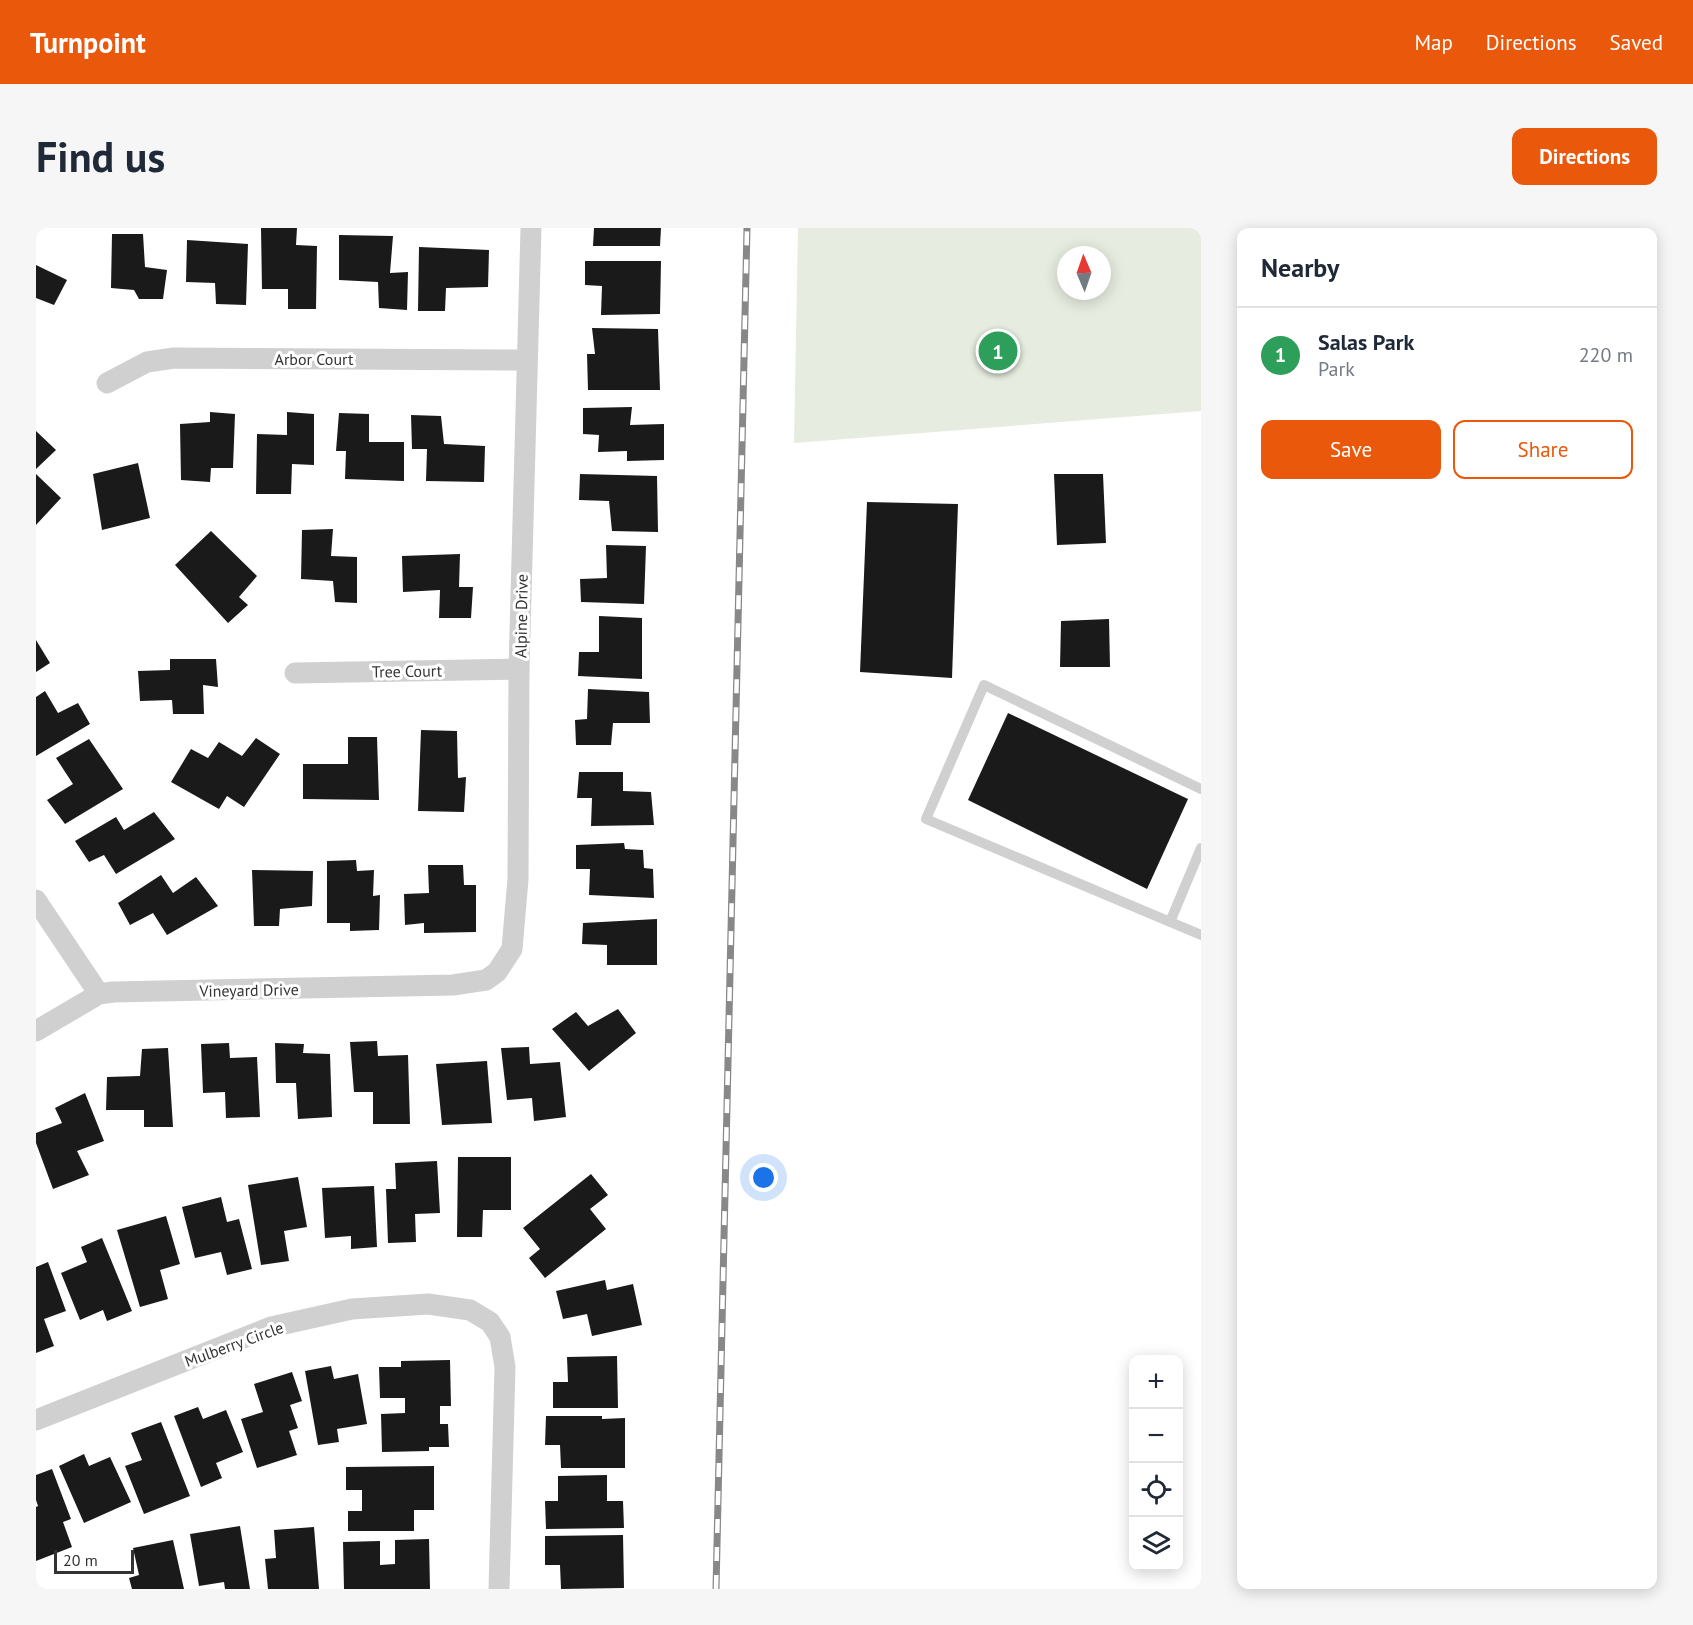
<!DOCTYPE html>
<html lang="en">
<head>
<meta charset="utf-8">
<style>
	:root { --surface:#fff; --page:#f6f6f7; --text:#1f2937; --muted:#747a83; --line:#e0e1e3; --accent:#ea580c }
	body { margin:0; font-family:"PT Sans",sans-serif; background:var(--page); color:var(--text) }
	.controls { position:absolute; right:18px; bottom:18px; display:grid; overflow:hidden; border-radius:12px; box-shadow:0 3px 15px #0003 }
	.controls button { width:54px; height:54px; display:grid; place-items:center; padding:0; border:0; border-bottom:2px solid var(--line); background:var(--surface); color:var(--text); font:30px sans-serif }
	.compass { position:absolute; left:1021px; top:18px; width:54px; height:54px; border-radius:50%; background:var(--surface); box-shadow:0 3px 15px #0003; rotate:358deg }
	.scale { position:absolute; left:18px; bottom:15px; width:80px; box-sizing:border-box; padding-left:6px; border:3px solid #333; border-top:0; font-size:16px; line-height:21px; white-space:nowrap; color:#333; -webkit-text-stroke:4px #fff; paint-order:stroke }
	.you { position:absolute; left:728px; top:950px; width:21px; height:21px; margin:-15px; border:4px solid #fff; border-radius:50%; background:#1a73e8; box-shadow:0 0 0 9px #1a73e833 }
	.badge { display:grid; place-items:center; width:39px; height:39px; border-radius:50%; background:var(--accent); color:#fff; font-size:20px; font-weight:700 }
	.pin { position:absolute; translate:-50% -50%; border:3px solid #fff; box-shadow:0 2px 6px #0006 }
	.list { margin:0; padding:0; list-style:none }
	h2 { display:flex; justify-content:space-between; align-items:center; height:78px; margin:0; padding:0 24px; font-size:26px }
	h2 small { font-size:20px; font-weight:400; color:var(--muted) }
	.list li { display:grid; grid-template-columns:39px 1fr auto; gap:18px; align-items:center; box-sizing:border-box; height:96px; padding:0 24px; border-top:2px solid var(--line) }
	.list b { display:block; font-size:22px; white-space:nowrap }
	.list p { margin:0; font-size:20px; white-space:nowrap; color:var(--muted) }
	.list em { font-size:20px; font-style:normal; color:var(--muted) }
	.actions { display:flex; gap:12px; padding:18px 24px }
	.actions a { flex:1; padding:14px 0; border:2px solid var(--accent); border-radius:12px; text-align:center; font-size:21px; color:var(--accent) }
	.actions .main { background:var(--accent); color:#fff }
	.icon { flex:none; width:33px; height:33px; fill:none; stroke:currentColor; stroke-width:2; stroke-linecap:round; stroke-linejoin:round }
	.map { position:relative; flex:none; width:1165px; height:1361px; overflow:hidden; border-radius:12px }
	header { display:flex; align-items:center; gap:36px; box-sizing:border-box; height:84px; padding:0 30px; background:var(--accent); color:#fff }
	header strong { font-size:28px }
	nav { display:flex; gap:33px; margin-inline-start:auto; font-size:21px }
	.intro { display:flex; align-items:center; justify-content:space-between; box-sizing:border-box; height:144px; padding:0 36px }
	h1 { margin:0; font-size:42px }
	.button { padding:15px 27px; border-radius:12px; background:var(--accent); color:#fff; font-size:21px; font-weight:700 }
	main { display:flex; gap:36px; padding:0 36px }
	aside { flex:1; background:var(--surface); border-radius:12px; box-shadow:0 3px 15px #0003 }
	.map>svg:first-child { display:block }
</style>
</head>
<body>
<header>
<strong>Turnpoint</strong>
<nav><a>Map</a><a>Directions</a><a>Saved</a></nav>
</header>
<div class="intro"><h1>Find us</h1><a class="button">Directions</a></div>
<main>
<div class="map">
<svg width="1165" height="1361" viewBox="0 0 1165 1361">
	<rect width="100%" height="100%" fill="#fff"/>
	<path fill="#e6ecdf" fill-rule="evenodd" d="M762,0h403v183l-407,32zM1030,27h36v36h-36z"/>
	<g fill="#1a1a1a">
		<polygon points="225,0 261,0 260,17 281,18 280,81 252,81 252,61 226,61"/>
		<polygon points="558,0 625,0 624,18 557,18"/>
		<polygon points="76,6 107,6 109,39 131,42 127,71 103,71 98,62 75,60"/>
		<polygon points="303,7 357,8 354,45 372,44 371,82 343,80 342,54 303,52"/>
		<polygon points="151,12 212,16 210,77 180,76 179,55 150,54"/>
		<polygon points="383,19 453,22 452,59 410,60 409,83 382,83"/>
		<polygon points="549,33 625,33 624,86 565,87 566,58 549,57"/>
		<polygon points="0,37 31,52 18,77 0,70"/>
		<polygon points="556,100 622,101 624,162 552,162 551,126 559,126"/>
		<polygon points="596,179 594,197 628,196 628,232 591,233 591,223 562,224 563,207 547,206 547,180"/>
		<polygon points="174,184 199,186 197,240 175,240 174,254 145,252 144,196 174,194"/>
		<polygon points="251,184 278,186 278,237 256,236 255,266 220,266 221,206 251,207"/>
		<polygon points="303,185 333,186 333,214 368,214 368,253 309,251 310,223 300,223"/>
		<polygon points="375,187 405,188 408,216 449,218 448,254 390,253 391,221 376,221"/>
		<polygon points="0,203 20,222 0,241"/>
		<polygon points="102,235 114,290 66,302 57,246"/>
		<polygon points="0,246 25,270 0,297"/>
		<polygon points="544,246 621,248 622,304 576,303 573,273 543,272"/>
		<polygon points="1018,246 1067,246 1070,315 1021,317"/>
		<polygon points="831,274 922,276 916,450 824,444"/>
		<polygon points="297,301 295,328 321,329 321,375 299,374 297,353 265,351 266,302"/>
		<polygon points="175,303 221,348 203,369 212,377 192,395 139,337"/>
		<polygon points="570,317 610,318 608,376 545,374 544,351 571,350"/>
		<polygon points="424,326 423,359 437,359 435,390 403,390 404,362 367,364 366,328"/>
		<polygon points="563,388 606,390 606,451 542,448 543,424 563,424"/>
		<polygon points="1073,391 1074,439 1024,439 1025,393"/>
		<polygon points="0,412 14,435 0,444"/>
		<polygon points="134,431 180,431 182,459 167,457 168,486 137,486 136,472 104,473 102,443 134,442"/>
		<polygon points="552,461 613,464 614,495 577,495 575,517 540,517 539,492 551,491"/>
		<polygon points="9,463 22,485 42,475 54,496 0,528 0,469"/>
		<polygon points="972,485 1152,571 1111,661 932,572"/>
		<polygon points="385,502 421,503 422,550 430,549 428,584 382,583"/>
		<polygon points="312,509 341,509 343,572 267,571 267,536 312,536"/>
		<polygon points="220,510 244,526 208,579 191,568 183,581 135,554 155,521 172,530 183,514 206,528"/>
		<polygon points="53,511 87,561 29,596 11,572 37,556 20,530"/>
		<polygon points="543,544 587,544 587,563 615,564 618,597 555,598 556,570 541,570"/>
		<polygon points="118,584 139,611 80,646 68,627 53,634 39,613 80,589 88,602"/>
		<polygon points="588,615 589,621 607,622 608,640 617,641 618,670 553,667 554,641 540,641 540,617"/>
		<polygon points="320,632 321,643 338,642 337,668 344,667 343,702 314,703 314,695 291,695 291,633"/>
		<polygon points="392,637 427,637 428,657 440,657 440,704 388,705 388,695 369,697 368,666 393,665"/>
		<polygon points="216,642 277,643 276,678 244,681 243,698 218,698"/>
		<polygon points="125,647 137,665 160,649 182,678 131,707 117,685 94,697 82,675"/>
		<polygon points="621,691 621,737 571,737 571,717 546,716 547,695"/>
		<polygon points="582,781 600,805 553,843 516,801 540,784 552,798"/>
		<polygon points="341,813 342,828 372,827 374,896 337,896 337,864 318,864 314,814"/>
		<polygon points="193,815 194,830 221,829 224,889 190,890 189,864 167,865 165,816"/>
		<polygon points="239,815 268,816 267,825 294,826 296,889 262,891 260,855 240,855"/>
		<polygon points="493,819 494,836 524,834 530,889 498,893 496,870 471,872 465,820"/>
		<polygon points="132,820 137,899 108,899 108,882 70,882 71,849 104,848 106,821"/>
		<polygon points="451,833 456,895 406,897 400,836"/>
		<polygon points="49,865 68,913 41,923 53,947 17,961 0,915 0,905 26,895 19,880"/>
		<polygon points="422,929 475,929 475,982 447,982 446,1009 421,1009"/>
		<polygon points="401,933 404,985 379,986 380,1014 352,1015 350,961 360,961 359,935"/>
		<polygon points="555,946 572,967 554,981 570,1001 509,1050 493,1030 504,1021 487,1000"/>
		<polygon points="262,949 271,999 248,1003 253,1033 225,1037 212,957"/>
		<polygon points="338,958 341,1019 315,1021 315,1008 289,1010 286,960"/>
		<polygon points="185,969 191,994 203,991 216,1041 191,1047 185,1024 159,1030 146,979"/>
		<polygon points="130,988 144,1036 124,1042 132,1071 104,1079 81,1002"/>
		<polygon points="66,1010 96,1083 71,1093 67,1082 44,1092 25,1045 51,1034 45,1019"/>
		<polygon points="12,1034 30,1083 8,1091 18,1118 0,1125 0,1039"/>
		<polygon points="569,1052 571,1062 597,1056 606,1097 556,1108 551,1086 527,1091 520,1063"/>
		<polygon points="581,1128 582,1180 517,1180 517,1154 532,1154 531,1129"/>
		<polygon points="414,1132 415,1178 404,1178 404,1196 412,1196 413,1219 393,1219 393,1223 346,1224 345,1186 369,1185 369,1170 344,1170 343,1139 365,1139 365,1133"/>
		<polygon points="295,1138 298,1151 322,1146 331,1196 301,1201 303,1214 282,1217 269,1143"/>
		<polygon points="256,1144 266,1173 254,1177 262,1200 253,1203 261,1227 221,1240 205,1191 227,1184 218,1156"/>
		<polygon points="162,1179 167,1191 190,1182 207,1224 180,1235 186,1250 165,1259 138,1188"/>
		<polygon points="510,1188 566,1188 566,1191 589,1190 589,1240 525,1240 524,1217 509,1217"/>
		<polygon points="125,1194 154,1268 108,1286 89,1238 106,1232 95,1205"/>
		<polygon points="48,1226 53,1238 74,1229 95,1274 48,1295 23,1238"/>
		<polygon points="398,1238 398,1282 378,1282 378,1303 312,1303 312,1283 326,1283 326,1262 310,1262 310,1239"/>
		<polygon points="16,1241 35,1291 27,1294 36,1319 0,1333 0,1279 2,1278 0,1272 0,1247"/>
		<polygon points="571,1247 571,1273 587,1273 588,1300 510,1301 509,1273 522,1273 522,1248"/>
		<polygon points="204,1298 214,1361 189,1361 188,1354 163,1358 154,1306"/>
		<polygon points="278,1299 283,1361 232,1361 229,1331 240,1330 238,1302"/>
		<polygon points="587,1307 588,1360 525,1361 524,1337 509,1337 509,1308"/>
		<polygon points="393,1311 394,1361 308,1361 307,1314 344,1313 344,1337 359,1336 359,1312"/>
		<polygon points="137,1312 148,1361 96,1361 93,1350 103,1347 97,1320"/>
	</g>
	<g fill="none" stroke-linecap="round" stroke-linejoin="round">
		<g stroke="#d0d0d0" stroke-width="10">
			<polyline points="1165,561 948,457 890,591 1165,707"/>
			<polyline points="1134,694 1165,620"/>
		</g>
		<g stroke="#d0d0d0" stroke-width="21">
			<polyline points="71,155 111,134 138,130 491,132"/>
			<polyline points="259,445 483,441"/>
			<polyline points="0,672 63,766"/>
			<polyline points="0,803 63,766 77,764 417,757 450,752 461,744 476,721 482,651 483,441 495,0"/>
			<polyline points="0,1192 235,1099 316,1081 392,1076 434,1082 454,1094 464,1109 469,1139 463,1361"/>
		</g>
		<g stroke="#888" stroke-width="7">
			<polyline id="rail" points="680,1361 711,0"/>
		</g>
		<use href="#rail" stroke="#fff" stroke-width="4.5" stroke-dasharray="14" stroke-linecap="butt"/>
	</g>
	<g text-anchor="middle" stroke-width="6" stroke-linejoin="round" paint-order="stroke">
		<g font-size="16" fill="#333" stroke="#fff">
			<text x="278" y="137">Arbor Court</text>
			<text transform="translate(485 388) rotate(-89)" y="6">Alpine Drive</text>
			<text transform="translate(371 443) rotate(-1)" y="6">Tree Court</text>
			<text transform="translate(213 762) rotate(-1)" y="6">Vineyard Drive</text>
			<text transform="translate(198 1116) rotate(-20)" y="6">Mulberry Circle</text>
		</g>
	</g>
</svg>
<div class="controls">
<button>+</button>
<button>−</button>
<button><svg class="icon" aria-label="locate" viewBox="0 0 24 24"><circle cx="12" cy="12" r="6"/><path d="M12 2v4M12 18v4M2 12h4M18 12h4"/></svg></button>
<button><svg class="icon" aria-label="layers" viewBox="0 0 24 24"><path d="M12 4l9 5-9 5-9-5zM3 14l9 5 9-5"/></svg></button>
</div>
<svg class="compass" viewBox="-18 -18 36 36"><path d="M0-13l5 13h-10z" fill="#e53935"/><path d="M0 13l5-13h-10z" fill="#747a83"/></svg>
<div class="scale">20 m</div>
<div class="you"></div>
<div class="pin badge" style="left:962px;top:123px;background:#2e9e5b">1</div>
</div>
<aside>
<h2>Nearby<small></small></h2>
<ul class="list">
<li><span class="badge" style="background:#2e9e5b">1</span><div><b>Salas Park</b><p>Park</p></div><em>220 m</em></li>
</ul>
<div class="actions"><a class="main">Save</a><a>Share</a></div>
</aside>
</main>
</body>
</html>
